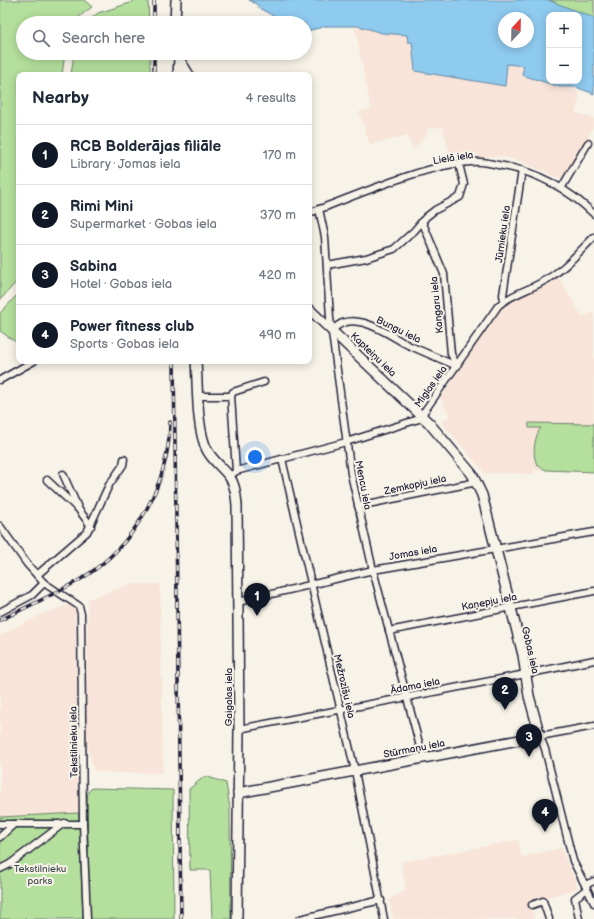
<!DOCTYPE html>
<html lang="en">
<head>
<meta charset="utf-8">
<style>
	:root { --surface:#fff; --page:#f6f6f7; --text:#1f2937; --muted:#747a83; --line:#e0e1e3; --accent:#111827 }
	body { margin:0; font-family:"Balsamiq Sans",sans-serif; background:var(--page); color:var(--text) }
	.controls { position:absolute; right:12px; top:12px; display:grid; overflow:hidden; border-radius:8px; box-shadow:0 2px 10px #0003 }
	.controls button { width:36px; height:36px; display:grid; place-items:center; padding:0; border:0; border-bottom:1px solid var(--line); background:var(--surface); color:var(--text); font:20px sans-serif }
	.compass { position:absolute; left:498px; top:12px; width:36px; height:36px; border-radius:50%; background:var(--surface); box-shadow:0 2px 10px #0003; rotate:22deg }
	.you { position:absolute; left:255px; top:457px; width:14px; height:14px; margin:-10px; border:3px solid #fff; border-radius:50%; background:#1a73e8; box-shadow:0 0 0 6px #1a73e833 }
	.badge { display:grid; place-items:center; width:26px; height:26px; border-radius:50%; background:var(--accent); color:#fff; font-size:13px; font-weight:700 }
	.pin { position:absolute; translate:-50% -33px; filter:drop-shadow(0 1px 2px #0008) }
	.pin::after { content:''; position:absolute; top:21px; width:14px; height:12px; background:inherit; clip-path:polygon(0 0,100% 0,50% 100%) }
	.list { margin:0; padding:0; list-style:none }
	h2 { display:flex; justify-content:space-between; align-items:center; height:52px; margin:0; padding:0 16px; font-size:17px }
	h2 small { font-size:13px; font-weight:400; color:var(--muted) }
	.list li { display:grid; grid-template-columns:26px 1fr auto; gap:12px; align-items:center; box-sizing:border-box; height:60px; padding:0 16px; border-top:1px solid var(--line) }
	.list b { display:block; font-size:15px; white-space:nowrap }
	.list p { margin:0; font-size:13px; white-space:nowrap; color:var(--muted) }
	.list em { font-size:13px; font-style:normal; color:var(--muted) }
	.icon { flex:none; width:22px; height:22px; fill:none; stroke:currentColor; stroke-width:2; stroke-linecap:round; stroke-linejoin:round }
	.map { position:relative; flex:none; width:594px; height:919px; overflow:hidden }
	.search { position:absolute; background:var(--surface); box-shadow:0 2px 10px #0003; left:16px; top:16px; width:296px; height:44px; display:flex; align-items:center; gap:10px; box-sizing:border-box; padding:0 14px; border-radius:22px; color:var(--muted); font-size:15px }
	.panel { position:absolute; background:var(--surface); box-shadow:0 2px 10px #0003; left:16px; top:72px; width:296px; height:292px; border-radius:8px }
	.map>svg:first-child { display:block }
</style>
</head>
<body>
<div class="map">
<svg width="594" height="919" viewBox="0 0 594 919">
	<rect width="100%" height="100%" fill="#f7f3e8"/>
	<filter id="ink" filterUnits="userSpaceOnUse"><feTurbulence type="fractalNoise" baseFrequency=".025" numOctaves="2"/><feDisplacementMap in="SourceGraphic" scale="8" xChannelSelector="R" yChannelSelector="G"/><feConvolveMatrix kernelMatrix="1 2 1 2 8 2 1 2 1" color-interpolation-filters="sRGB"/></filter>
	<g filter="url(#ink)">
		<g fill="#f8e4d8">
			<polygon points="359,26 382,33 407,35 412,42 505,86 507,64 525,66 522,75 573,89 580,95 575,113 594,118 594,125 564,180 517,160 497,156 479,158 476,152 451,160 443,127 428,128 427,134 413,150 408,135 370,145 359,112 371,109 355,28"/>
			<polygon points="558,276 582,317 592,312 594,315 594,472 534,470 534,474 485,473 441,422 450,416 441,398 499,309 509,300 552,282"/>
			<polygon points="131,584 160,584 163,773 118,773 94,771 86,738 88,599"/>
			<polygon points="68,605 74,607 75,610 79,813 0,817 0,635 45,613"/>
			<polygon points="518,840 522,857 561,848 578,888 530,902 534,919 393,919 389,900 406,890 401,862"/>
		</g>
		<g fill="#b4df9c" stroke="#6b806c">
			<polygon points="0,0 84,0 92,7 80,16 74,23 23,23 23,53 65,53 62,75 19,75 19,279 0,300"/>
			<polygon points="134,0 148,0 149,23 86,23 98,13 130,3"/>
			<polygon points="549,0 594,0 594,21"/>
			<polygon points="74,53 150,53 150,75 71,75"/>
			<polygon points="19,293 19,344 0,331 0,313"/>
			<path d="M529,423l65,1v48l-48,-2c-4,-2 -8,-3 -10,-8 -4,-8 -1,-28 5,-34h-12z"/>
			<polygon points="205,776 226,783 230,808 231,919 212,919 210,870 190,870 189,789"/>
			<polygon points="92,788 173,790 174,919 90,919 87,801 88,792"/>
			<polygon points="79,813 83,919 0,919 0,817"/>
		</g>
		<path fill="#8fcaef" stroke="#6387a7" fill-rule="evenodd" d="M249,0h299l46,18v76l-18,-7h-16l-38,-12 2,-9 -17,-2 -2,22 -90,-15 -3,-29h-4l-1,-7 -25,-2 -23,-7h-32l-20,5 -2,-8h-20l-27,-16v-2zM549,15h30v66h-30zM504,18h24v24h-24z"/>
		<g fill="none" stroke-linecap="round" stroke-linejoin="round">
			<g stroke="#22223b" stroke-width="9">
				<g id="street">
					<polyline points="562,187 588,143"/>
					<polyline points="319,209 325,237 330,318 351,474 373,570 423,758"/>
					<path d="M309,213c47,-17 114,-48 162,-51 9,-1 19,1 27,3 38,6 68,22 96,49"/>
					<polyline points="422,221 444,274 451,354 457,366"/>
					<polyline points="327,265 366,258 394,249 414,231 426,217 435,210 460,197 464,184 459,164"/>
					<polyline points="504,300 503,295 522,170"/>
					<path d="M333,330c19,-23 56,5 75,15 16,7 32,14 49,21"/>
					<polyline points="0,380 34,361"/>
					<polyline points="199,396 231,396"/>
					<polyline points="282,459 355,771 384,919"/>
					<path d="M236,471l110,-29 73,-23 79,-113c13,-12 29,-15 44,-24 20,-10 36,-29 52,-45"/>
					<polyline points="234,473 236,471 231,396 233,392 264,382"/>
					<polyline points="63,474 79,510 91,526"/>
					<polyline points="47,480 76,507"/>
					<polyline points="358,506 477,482"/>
					<polyline points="0,526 27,564 44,583 79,606 81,614 83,824 87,919"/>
					<polyline points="37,575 87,532 109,485 123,465 124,459"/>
					<polyline points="238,602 373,570 594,532"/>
					<polyline points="0,612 32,595 44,583"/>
					<polyline points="389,631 594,591"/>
					<polyline points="594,726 540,736 545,749 573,861 594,903"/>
					<path d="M239,729c119,-23 237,-44 355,-69"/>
					<polyline points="0,824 14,824"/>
					<polyline points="0,837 14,824 83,824"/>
					<polyline points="0,869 10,864 64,823"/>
					<polyline points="585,885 594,881"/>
					<polyline points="532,905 543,901 549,919"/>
					<polyline points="300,919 381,900"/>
					<polyline points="579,919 575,898 587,889"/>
				</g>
			</g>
			<g stroke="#22223b" stroke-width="12">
				<g id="secondary">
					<polyline points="175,23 176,0"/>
					<polyline points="178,53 179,59 189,75"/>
					<polyline points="178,75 179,59"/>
					<path d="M196,361c2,25 0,67 11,89 5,10 15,17 22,26 6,8 7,19 8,29l2,224 -2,190"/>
					<polyline points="238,793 540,736 529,696 523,655 482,495 472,474 429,423 309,309"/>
				</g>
			</g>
			<use href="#street" stroke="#f7f3e8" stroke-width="6"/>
			<use href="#secondary" stroke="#f7f3e8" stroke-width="9"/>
			<g stroke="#22223b" stroke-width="3.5">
				<g id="rail">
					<polyline points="154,0 154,23"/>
					<polyline points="154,53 154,75"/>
					<polyline points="174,361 181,919"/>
					<path d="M0,620c27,-13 55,-26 81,-41 54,-33 88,-95 89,-157"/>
				</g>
			</g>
			<use href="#rail" stroke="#f7f3e8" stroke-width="2" stroke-dasharray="6" stroke-linecap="butt"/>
		</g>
	</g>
	<g text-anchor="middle" stroke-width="4" stroke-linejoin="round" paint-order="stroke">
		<g font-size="10" fill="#22223b" stroke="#f7f3e8">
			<text transform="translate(453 157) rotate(-9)" y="4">Lielā iela</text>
			<text transform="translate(502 234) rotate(-82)" y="4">Jūrnieku iela</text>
			<text transform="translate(436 305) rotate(-96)" y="4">Kangaru iela</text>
			<text transform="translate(399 329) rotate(26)" y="4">Bungu iela</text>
			<text transform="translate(374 354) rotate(44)" y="4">Kapteiņu iela</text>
			<text transform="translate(430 386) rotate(-55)" y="4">Miglas iela</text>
			<text transform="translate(415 484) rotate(-12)" y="4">Zemkopju iela</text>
			<text transform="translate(364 485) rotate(79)" y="4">Mencu iela</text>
			<text transform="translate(413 552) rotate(-10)" y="4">Jomas iela</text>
			<text transform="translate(489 601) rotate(-11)" y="4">Kaņepju iela</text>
			<text transform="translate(531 650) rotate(77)" y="4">Gobas iela</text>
			<text transform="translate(415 685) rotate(-11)" y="4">Ādama iela</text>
			<text transform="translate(345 686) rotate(77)" y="4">Mežrozīšu iela</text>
			<text transform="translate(228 697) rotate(-90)" y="4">Gaigalas iela</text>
			<text transform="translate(73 742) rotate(-91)" y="4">Tekstilnieku iela</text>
			<text transform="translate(414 748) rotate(-11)" y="4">Stūrmaņu iela</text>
		</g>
		<g font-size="10" fill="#465153" stroke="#f7f3e8">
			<text x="40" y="872">Tekstilnieku<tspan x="40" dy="12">parks</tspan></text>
		</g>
	</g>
</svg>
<div class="controls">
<button>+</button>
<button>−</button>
</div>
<svg class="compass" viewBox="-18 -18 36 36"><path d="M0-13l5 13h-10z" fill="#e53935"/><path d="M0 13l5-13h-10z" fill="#747a83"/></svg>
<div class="you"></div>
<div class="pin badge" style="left:257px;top:616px">1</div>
<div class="pin badge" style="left:505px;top:710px">2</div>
<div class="pin badge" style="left:529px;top:757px">3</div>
<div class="pin badge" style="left:545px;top:832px">4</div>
<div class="search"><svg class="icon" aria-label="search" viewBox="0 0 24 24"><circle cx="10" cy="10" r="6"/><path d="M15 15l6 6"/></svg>Search here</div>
<section class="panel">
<h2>Nearby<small>4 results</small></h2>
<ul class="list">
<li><span class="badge">1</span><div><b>RCB Bolderājas filiāle</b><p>Library · Jomas iela</p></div><em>170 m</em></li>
<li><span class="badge">2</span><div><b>Rimi Mini</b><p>Supermarket · Gobas iela</p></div><em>370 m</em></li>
<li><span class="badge">3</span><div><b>Sabina</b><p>Hotel · Gobas iela</p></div><em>420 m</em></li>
<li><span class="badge">4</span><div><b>Power fitness club</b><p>Sports · Gobas iela</p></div><em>490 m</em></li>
</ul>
</section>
</div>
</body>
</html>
